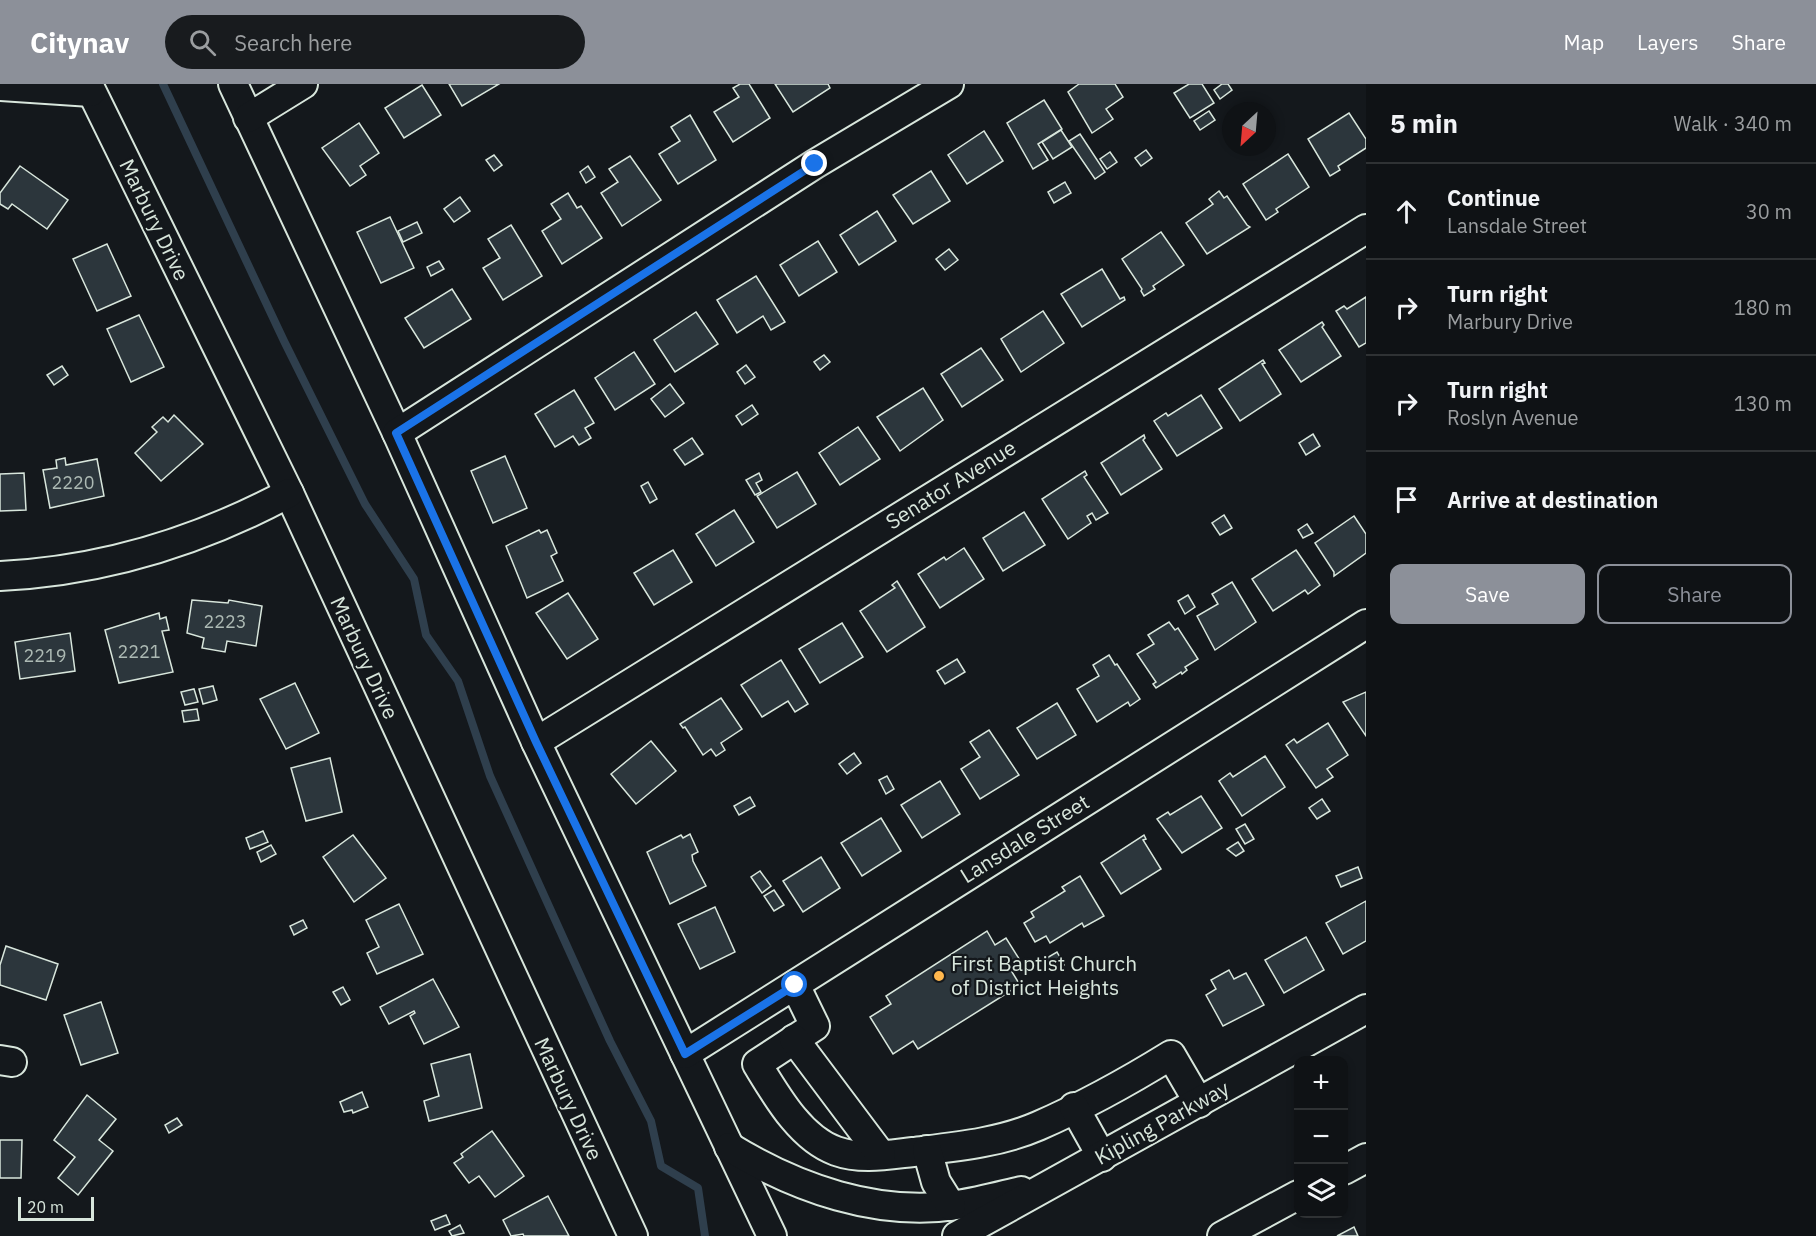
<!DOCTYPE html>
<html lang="en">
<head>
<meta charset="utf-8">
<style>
	:root { --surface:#0f1215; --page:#181b1e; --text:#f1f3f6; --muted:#9b9ea0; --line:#2f3234; --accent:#8c9099 }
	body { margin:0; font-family:"IBM Plex Sans",sans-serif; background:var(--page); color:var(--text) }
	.controls { position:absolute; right:18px; bottom:18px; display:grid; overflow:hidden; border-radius:12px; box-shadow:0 3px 9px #0003 }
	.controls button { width:54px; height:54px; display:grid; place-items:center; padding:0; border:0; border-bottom:2px solid var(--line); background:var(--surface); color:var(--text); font:30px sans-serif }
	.compass { position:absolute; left:1222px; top:18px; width:54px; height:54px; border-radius:50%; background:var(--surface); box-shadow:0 3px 9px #0003; rotate:206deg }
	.scale { position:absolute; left:18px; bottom:15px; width:76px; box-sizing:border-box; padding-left:6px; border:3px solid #d8e6dc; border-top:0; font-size:16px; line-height:21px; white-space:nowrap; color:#d8e6dc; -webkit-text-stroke:4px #14181c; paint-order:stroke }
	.stop { position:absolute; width:18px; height:18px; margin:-14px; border:4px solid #1a73e8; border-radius:50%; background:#fff }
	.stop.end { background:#1a73e8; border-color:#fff; box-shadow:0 2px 6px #0008 }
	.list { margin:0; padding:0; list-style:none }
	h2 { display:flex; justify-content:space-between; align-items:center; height:78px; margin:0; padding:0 24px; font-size:26px }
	h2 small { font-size:20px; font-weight:400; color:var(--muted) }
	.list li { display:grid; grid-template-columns:39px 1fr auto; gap:18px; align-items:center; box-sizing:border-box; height:96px; padding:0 24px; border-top:2px solid var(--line) }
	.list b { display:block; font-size:22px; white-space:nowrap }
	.list p { margin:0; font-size:20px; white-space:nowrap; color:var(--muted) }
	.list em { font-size:20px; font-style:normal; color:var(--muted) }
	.actions { display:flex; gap:12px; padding:18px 24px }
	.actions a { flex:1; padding:14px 0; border:2px solid var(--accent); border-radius:12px; text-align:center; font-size:21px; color:var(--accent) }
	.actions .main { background:var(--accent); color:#fff }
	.icon { flex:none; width:33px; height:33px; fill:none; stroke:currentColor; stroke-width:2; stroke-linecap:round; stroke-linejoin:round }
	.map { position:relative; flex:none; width:1366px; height:1152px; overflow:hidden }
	header { display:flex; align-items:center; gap:36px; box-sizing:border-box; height:84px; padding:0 30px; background:var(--accent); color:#fff }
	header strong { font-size:28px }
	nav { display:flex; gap:33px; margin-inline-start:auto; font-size:21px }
	.search { width:420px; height:54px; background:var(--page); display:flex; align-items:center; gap:15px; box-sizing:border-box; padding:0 21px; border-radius:33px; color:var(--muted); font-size:22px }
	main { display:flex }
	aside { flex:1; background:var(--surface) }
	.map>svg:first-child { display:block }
</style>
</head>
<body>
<header>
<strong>Citynav</strong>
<div class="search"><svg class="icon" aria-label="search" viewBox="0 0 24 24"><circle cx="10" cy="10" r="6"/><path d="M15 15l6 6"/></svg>Search here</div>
<nav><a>Map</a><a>Layers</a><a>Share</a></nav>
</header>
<main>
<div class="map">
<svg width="1366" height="1152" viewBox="0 0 1366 1152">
	<rect width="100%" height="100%" fill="#14181c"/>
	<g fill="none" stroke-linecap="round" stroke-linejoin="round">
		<polyline stroke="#2f3f4d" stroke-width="8" points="163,0 284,257 365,420 414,495 426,551 458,597 490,692 610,957 651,1037 661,1082 698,1104 705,1152"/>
	</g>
	<g fill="#2c363c" stroke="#d8e6dc" stroke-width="1.5">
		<polygon points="449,0 499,0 462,22"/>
		<polygon points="740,0 749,0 770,34 733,58 714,28 739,13 733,4"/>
		<polygon points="775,0 828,0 830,4 793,28"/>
		<polygon points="1079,0 1115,0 1123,13 1106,25 1113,35 1092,49 1068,8"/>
		<polygon points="1189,0 1202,0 1214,19 1190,34 1174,9"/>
		<polygon points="1222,0 1228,0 1232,6 1220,15 1214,6"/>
		<polygon points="422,1 441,31 404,54 385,24"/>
		<polygon points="1044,16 1062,45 1038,60 1048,76 1033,85 1007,39"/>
		<polygon points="1209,27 1215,36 1200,46 1194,37"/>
		<polygon points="1349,29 1366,55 1366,64 1338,82 1340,86 1330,92 1308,55"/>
		<polygon points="690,31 716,76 678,100 659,70 680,57 671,43"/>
		<polygon points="359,39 379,69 360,82 366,91 350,102 322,64"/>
		<polygon points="1061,46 1072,63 1053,75 1042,58"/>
		<polygon points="984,47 1003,77 967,100 948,71"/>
		<polygon points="1080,50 1105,88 1095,95 1069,57"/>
		<polygon points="1146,66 1152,74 1141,82 1135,74"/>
		<polygon points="1110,68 1117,78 1107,85 1100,75"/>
		<polygon points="1288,70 1309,103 1276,125 1278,128 1266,136 1243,100"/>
		<polygon points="494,71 502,81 494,87 486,76"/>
		<polygon points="630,72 661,116 622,142 601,109 618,98 609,85"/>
		<polygon points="20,82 68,116 47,145 12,120 8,125 0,120 0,109"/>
		<polygon points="588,82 595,93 586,99 580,88"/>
		<polygon points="931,87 950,117 913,140 893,111"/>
		<polygon points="1065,98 1071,109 1054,119 1048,108"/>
		<polygon points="1219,107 1224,114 1227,112 1247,141 1250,143 1207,170 1186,139 1213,120 1209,115"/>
		<polygon points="568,109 577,124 581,122 602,154 562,180 542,147 561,135 551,120"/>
		<polygon points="460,113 470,127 454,138 444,125"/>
		<polygon points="877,127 896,157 859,181 840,151"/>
		<polygon points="390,133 414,184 381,199 357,148"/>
		<polygon points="417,138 422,149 403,158 398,147"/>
		<polygon points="511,141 542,192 503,216 483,184 500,174 488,155"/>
		<polygon points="1161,148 1184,181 1153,202 1155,205 1144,212 1141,207 1142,205 1122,175"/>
		<polygon points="818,157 837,188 799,212 780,181"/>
		<polygon points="107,160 131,212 97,227 73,175"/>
		<polygon points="949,165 958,176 945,186 936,175"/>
		<polygon points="439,177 444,185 431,192 427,183"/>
		<polygon points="1102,185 1120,215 1124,213 1125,216 1082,243 1061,210"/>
		<polygon points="756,192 785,238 771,246 763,232 737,249 717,216"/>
		<polygon points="452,205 471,235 424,264 405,234"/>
		<polygon points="1366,213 1366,259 1359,263 1336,227 1344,222 1347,225"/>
		<polygon points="1043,227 1064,259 1021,288 1001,255"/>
		<polygon points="696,228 718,260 675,288 654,256"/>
		<polygon points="139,231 164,283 131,298 107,245"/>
		<polygon points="1322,238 1324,241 1322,243 1341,272 1301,298 1279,266"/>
		<polygon points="981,264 1003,296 962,323 941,290"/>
		<polygon points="634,268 655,300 615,326 595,294"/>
		<polygon points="824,271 830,278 820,286 814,278"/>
		<polygon points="1263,276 1265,279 1262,280 1281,310 1240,337 1219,305"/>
		<polygon points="746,281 755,293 745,300 737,288"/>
		<polygon points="62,282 68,291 54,301 47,291"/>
		<polygon points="670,300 684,319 665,333 651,315"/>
		<polygon points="923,304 943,336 900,367 877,333"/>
		<polygon points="574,306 594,339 585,344 591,354 579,361 573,352 555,363 535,330"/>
		<polygon points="1201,311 1222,344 1177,372 1154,337 1166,329 1168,332"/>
		<polygon points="752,321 758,330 742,341 736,332"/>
		<polygon points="174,331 203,360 161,397 135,369 157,348 152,343 163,333 168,338"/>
		<polygon points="858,343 880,375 840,401 819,369"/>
		<polygon points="1313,350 1320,362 1306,371 1299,359"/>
		<polygon points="1144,351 1145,354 1143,356 1162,385 1121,411 1101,379"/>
		<polygon points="692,354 703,370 685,381 674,366"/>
		<polygon points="505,372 527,424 493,439 471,387"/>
		<polygon points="65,374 66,381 97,375 104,412 50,424 43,386 57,384 56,376"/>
		<polygon points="1085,387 1087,391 1084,393 1108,429 1096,436 1092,429 1087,432 1091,439 1068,455 1042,415"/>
		<polygon points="797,388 816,420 777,444 757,412"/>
		<polygon points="24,389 26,426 0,427 0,390"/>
		<polygon points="759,389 762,396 756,399 761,408 755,411 746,396"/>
		<polygon points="648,398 657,415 650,419 641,402"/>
		<polygon points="734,426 754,458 716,482 696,450"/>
		<polygon points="1024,428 1045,461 1003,487 983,454"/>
		<polygon points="1224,431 1232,444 1220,451 1212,439"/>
		<polygon points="1354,432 1366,450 1366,469 1334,492 1334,488 1315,459"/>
		<polygon points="1307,440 1313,449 1303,454 1298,446"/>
		<polygon points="539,446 541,449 547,446 557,469 551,472 563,497 527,514 506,462"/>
		<polygon points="964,464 984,495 940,524 918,490 944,473 946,476"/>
		<polygon points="673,466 692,498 654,521 634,489"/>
		<polygon points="1296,466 1320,501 1308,510 1305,506 1273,527 1252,495"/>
		<polygon points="897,497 925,543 887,568 860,527 895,504 892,501"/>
		<polygon points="1232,498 1256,538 1215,566 1197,532 1218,520 1212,510"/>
		<polygon points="568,509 598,555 567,575 536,529"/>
		<polygon points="1188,511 1195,523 1185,530 1178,517"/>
		<polygon points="192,516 228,519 229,516 262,522 256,562 227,557 225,568 202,564 204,554 187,549"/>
		<polygon points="159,529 160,535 166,533 169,546 162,547 173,588 119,599 105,546"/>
		<polygon points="1169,538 1175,546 1178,544 1198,575 1185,583 1187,586 1182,590 1181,588 1156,604 1153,600 1156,598 1137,570 1154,560 1148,551"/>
		<polygon points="842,539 863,573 820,599 799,565"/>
		<polygon points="70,549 75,587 20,595 15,558"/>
		<polygon points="1109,571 1115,581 1117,580 1140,615 1130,622 1128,618 1097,638 1077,605 1099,592 1093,581"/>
		<polygon points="957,575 965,588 945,600 937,587"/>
		<polygon points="781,576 808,620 795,628 788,617 762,633 741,601"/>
		<polygon points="295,599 319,649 286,665 260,615"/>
		<polygon points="213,602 217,616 203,620 199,605"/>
		<polygon points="194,605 198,618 185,621 181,608"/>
		<polygon points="1366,608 1366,652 1343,618"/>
		<polygon points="721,614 742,645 721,659 725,666 716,672 711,665 703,671 685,643 683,644 680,640"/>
		<polygon points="1057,619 1076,651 1037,675 1017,644"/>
		<polygon points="197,625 199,636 184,638 182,627"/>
		<polygon points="1328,639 1348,671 1327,685 1333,693 1316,704 1286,661 1294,655 1297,659"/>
		<polygon points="989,646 1019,691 980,715 961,685 980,673 970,658"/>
		<polygon points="651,657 676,687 636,720 611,690"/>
		<polygon points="854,669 861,679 847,690 839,680"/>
		<polygon points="1265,672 1285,703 1242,732 1219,697 1230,689 1233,693"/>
		<polygon points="330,674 342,728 306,737 291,684"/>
		<polygon points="887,692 894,705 886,710 879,696"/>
		<polygon points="940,697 960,730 922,754 901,721"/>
		<polygon points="1201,712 1222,744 1182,769 1157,735 1168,728 1170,731"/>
		<polygon points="750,713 755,722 739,731 734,722"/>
		<polygon points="1322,715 1330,727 1317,735 1309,724"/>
		<polygon points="881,734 901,767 862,792 841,759"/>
		<polygon points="1245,740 1254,755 1245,760 1236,745"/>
		<polygon points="263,747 268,758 250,765 246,754"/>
		<polygon points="690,750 698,768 692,771 693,777 706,802 670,820 647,768 681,751 683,754"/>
		<polygon points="353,751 386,794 354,818 323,773"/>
		<polygon points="1144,751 1146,755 1143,756 1161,785 1121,810 1101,779"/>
		<polygon points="1238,758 1244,767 1236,772 1227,765"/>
		<polygon points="271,761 276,770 261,778 257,768"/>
		<polygon points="821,773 840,804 803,828 783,797"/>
		<polygon points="1358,783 1362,794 1341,803 1336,792"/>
		<polygon points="760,787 771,802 762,809 751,793"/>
		<polygon points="1080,792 1104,832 1084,843 1082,839 1050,859 1046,852 1035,858 1024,839 1034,833 1031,828 1065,807 1062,803"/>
		<polygon points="774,806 784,821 774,827 764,812"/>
		<polygon points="1366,817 1366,857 1343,870 1326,839"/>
		<polygon points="399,820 423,870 377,890 367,869 379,863 366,836"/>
		<polygon points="715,823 735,868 700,885 678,840"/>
		<polygon points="303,836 307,844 294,851 290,842"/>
		<polygon points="987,847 995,861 1006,854 1023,881 1012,888 1020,901 918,965 913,957 893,970 870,933 891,920 886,912"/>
		<polygon points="1306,853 1324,886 1284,909 1265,876"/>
		<polygon points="6,862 58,880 46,916 0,901 0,881"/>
		<polygon points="1057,868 1064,881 1052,887 1045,875"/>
		<polygon points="1229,886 1234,895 1246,889 1264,921 1223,942 1206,911 1216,905 1211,896"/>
		<polygon points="433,895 459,943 424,960 410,932 415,929 414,927 389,940 380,923"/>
		<polygon points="343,903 350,916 341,921 333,908"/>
		<polygon points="101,918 118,969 81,981 64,931"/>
		<polygon points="470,970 482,1024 429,1037 424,1017 439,1012 431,980"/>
		<polygon points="362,1008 368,1023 353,1029 352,1026 344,1028 340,1018"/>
		<polygon points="87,1011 116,1035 99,1056 113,1067 78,1111 58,1094 75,1073 54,1056"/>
		<polygon points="177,1034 182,1041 169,1049 165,1041"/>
		<polygon points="492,1047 524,1092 495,1113 479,1092 469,1099 454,1079 463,1073 461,1070"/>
		<polygon points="0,1056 22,1056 21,1094 0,1094"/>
		<polygon points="548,1112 569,1152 524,1152 523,1150 511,1152 503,1136"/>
		<polygon points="446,1131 450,1140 435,1146 431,1137"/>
		<polygon points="460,1141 464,1149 452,1152 449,1147"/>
		<polygon points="1354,1143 1358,1152 1337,1152"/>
	</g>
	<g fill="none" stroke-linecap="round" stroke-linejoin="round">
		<g stroke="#d8e6dc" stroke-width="32">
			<g id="minor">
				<polyline points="88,0 289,409 633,1152"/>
				<polyline points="233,0 397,349 536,658 772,1152"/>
				<polyline points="0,2 91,8"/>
				<polyline points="248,34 303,0"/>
				<polyline points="397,349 815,80 949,0"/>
				<path d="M0,492c104,-5 198,-34 289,-83"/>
				<polyline points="536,658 1366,145"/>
				<path d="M795,901l20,41 -58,38c19,31 43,74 79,87 25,9 51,4 77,1 41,-5 86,-9 125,-26 46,-20 91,-45 133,-71l28,48"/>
				<polyline points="794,955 881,1071"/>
				<polyline points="685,970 1366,540"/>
				<polyline points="0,976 12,978"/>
				<polyline points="1074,1023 1102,1073"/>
				<path d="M729,1063c67,41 148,70 228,58 22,-3 43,-9 64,-14"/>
				<polyline points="927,1066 936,1098 951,1122"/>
				<polyline points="1344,1086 1366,1074"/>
				<polyline points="957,1152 1366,925"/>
				<polyline points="1222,1152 1298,1111"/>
			</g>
		</g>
		<use href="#minor" stroke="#14181c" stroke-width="28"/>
	</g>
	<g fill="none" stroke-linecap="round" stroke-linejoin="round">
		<polyline stroke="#1a73e8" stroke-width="8" points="795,901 685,970 536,658 396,349 815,80"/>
	</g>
	<circle fill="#ffb74d" stroke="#14181c" stroke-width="2" cx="939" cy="892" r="6"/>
	<g text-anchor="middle" stroke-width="4.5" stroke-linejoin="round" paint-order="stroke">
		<g font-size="18" fill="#adbab4">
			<text x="73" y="405">2220</text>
			<text x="225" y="544">2223</text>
			<text x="139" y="574">2221</text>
			<text x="45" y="578">2219</text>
		</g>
		<g font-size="21" fill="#d8e6dc" stroke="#14181c">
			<text transform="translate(154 136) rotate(64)" y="7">Marbury Drive</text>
			<text transform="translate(951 401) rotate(-32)" y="7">Senator Avenue</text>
			<text transform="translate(364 574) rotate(65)" y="7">Marbury Drive</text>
			<text transform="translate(1025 755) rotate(-32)" y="7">Lansdale Street</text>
			<text transform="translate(568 1015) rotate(65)" y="7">Marbury Drive</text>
			<text transform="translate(1162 1039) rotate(-29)" y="7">Kipling Parkway</text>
		</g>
		<g font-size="21" fill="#d8e6dc" stroke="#14181c" text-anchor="start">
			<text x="951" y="887">First Baptist Church<tspan x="951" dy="24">of District Heights</tspan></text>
		</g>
	</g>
</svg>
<div class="controls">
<button>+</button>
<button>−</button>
<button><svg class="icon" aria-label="layers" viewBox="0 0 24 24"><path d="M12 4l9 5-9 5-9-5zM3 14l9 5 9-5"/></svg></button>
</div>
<svg class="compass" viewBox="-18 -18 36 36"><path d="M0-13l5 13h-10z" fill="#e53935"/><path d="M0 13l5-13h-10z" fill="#9b9ea0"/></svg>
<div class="scale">20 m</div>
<div class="stop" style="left:795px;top:901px"></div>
<div class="stop end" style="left:815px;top:80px"></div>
</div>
<aside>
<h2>5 min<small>Walk · 340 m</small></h2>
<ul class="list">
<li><svg class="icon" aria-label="ahead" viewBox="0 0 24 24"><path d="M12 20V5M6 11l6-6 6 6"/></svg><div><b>Continue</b><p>Lansdale Street</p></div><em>30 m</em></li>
<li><svg class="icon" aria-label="right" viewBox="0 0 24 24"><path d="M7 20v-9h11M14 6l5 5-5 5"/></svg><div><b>Turn right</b><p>Marbury Drive</p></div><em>180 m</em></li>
<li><svg class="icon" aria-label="right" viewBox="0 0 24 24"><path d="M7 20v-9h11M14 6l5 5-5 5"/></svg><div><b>Turn right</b><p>Roslyn Avenue</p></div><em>130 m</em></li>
<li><svg class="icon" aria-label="arrive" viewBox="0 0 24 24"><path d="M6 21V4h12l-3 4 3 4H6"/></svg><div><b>Arrive at destination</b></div></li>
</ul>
<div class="actions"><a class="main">Save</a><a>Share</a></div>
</aside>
</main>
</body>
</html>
